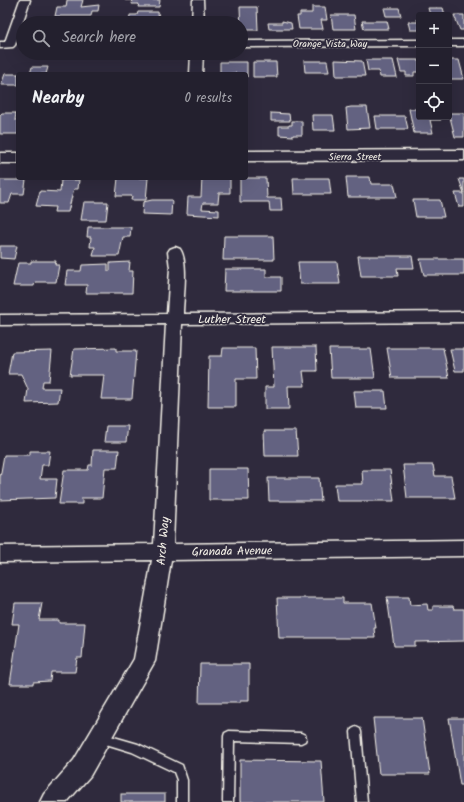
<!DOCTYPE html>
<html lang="en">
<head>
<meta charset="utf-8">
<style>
	:root { --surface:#23202e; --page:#2b2836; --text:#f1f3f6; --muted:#a3a3aa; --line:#403e4a }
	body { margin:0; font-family:Kalam,sans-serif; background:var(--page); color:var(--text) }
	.controls { position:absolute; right:12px; top:12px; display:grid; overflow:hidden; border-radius:4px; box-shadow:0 4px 16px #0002 }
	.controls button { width:36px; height:36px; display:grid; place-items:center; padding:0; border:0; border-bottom:1px solid var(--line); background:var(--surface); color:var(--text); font:20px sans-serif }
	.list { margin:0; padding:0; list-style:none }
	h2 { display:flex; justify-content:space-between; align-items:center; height:52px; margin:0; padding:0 16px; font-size:17px }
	h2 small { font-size:13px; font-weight:400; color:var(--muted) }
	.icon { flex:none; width:22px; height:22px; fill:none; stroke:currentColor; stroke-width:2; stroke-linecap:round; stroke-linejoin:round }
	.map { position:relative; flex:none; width:464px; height:802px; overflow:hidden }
	.search { position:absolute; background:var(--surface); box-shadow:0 4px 16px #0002; left:16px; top:16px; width:232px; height:44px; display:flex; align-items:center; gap:10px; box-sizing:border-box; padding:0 14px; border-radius:22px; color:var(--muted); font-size:15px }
	.panel { position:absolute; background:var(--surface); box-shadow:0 4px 16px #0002; left:16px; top:72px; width:232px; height:108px; border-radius:4px }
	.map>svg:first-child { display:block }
</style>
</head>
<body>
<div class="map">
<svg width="464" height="802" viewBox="0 0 464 802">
	<rect width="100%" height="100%" fill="#2f2a3d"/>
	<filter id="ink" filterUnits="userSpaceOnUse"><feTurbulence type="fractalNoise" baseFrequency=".025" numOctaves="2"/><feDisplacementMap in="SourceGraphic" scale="8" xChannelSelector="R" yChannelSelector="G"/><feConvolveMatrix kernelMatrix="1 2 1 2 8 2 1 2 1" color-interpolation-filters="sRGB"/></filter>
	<g filter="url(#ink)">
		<g fill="#646281" stroke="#f4f1e8">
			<polygon points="67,0 83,0 81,7 99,5 98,11 92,11 91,16 55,16 57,7 66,7"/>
			<polygon points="125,0 160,0 159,7 138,7 139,4 132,4 133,0"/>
			<polygon points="240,7 257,7 258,30 241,30"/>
			<polygon points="312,7 325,7 327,20 321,20 323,29 299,29 297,16 300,16 300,13 312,13"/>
			<polygon points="384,8 399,8 401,16 386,16"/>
			<polygon points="428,8 443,8 445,15 430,15"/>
			<polygon points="138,12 158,12 159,22 129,23 130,15 137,15"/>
			<polygon points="331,15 354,15 356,29 333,29"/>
			<polygon points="454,15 464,15 464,30 460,30"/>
			<polygon points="217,18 231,18 231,23 212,23 212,21 216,21"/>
			<polygon points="417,19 419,19 419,30 410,30 408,22 418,22"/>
			<rect x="54" y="21" width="35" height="2"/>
			<polygon points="282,21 291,23 292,29 269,29 268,23 282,23"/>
			<polygon points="362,21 387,21 389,29 364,29"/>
			<polygon points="335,60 362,61 365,76 336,76"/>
			<polygon points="366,60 393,60 397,77 380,77 379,71 368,71"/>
			<polygon points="398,60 419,60 419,72 414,72 414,76 406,76 406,72 401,72"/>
			<polygon points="449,60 459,60 464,79 449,79"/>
			<polygon points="304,61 327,61 329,72 305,72"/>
			<polygon points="220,62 247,62 247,77 246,74 236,74 236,73 220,74"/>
			<polygon points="253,62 276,62 277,77 253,77"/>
			<polygon points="32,67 48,67 46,74 30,74"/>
			<polygon points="5,74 20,74 18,74 18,85 1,85"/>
			<polygon points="351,107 367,107 370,128 348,129 346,108"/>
			<polygon points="409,109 419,109 419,117 440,117 441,120 430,120 433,133 414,133"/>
			<polygon points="2,113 16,113 15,120 18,120 18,134 0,134 0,115"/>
			<polygon points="271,113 289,114 290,121 271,121"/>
			<polygon points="449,113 464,113 464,137 455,137"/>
			<polygon points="312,115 333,115 335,130 313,130"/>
			<polygon points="375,116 405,116 408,129 377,129"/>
			<polygon points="292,121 302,121 302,135 293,135 293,136 279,135 279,126 289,126 289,125 292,125"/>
			<polygon points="346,177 370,177 371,184 394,184 397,197 348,197"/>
			<polygon points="118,178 148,178 146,200 131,200 132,196 116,196"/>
			<polygon points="202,178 230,178 230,193 219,193 218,203 203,203 202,209 219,210 219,216 187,214 188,197 201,197"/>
			<polygon points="240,178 266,178 267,198 281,198 282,211 270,211 269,202 240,202"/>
			<polygon points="293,178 329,178 331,194 294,194"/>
			<polygon points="459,179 464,179 464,207 459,207 455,193 464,193"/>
			<polygon points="0,180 26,180 24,194 12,194 9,203 0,203"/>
			<polygon points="61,180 79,180 78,189 74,189 73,192 68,212 54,212 55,207 36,206 40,191 60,192"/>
			<polygon points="152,200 172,200 171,215 142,214 143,202"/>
			<polygon points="413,200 440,200 444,217 416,217"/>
			<polygon points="84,202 108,202 106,220 81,220"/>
			<polygon points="88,227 131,227 130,237 123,237 119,256 93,256 95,247 90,247 91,237 87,237"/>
			<polygon points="224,236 273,236 274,260 223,260"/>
			<polygon points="0,246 17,246 14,259 0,258"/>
			<polygon points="358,256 412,256 414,268 397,268 398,276 361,276"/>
			<polygon points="420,259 464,259 464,275 424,275"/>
			<polygon points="31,261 56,261 55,265 59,265 56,282 35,282 34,286 13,286 18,263 31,263"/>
			<polygon points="130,262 129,271 133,271 132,293 86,293 87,285 65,285 67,271 81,271 82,265 108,264 108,271 110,271 110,263"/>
			<polygon points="298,262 337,262 340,284 300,284"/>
			<polygon points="225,269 266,269 266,277 281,277 281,291 224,291"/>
			<polygon points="272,347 316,347 317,371 303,371 305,386 288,386 289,409 265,409 265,387 274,387"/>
			<polygon points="116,348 116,351 136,351 132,399 101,399 104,375 70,375 74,349"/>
			<polygon points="223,348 255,348 256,379 236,379 236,407 208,407 209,356 222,356"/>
			<polygon points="387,348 443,348 449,378 392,378"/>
			<polygon points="329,349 371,349 375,378 331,378"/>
			<polygon points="450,349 464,349 464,371 455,371"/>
			<polygon points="52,351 49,381 43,381 42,388 60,388 58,402 26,403 28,389 21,374 8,374 12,352"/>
			<polygon points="354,391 385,391 387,408 356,408"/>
			<polygon points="106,426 128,426 126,442 104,442"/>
			<polygon points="264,431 296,431 298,456 265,456"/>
			<polygon points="93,450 119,450 117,468 105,468 102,498 82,498 82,504 59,504 64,470 88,470 89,465 92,465"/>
			<polygon points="30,451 50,451 48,465 42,465 40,479 57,479 55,498 0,500 0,478 4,455 30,455"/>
			<polygon points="403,465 433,465 435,476 451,476 455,498 407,498"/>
			<polygon points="209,469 248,469 249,500 209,500"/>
			<polygon points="362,470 390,470 394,501 337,501 335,484 363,484"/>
			<polygon points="268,478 319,478 321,501 269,501"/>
			<polygon points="387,597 409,597 410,605 427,604 428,610 433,610 433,606 453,606 454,609 464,609 464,641 415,642 415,646 394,646"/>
			<polygon points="277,598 343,598 343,603 372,603 376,628 374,628 375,638 279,638"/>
			<polygon points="15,603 42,603 39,620 59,620 59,623 85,623 82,658 77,658 75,672 51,672 50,681 33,682 33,684 10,684 19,624 12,624"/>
			<polygon points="200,664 249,664 249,701 240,701 240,703 199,703"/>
			<polygon points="373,718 422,718 430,774 379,774"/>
			<polygon points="449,718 464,718 464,785 460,785"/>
			<polygon points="240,760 321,761 324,802 240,802"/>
			<rect x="121" y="794" width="44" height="8"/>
		</g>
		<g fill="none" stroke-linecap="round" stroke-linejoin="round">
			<g stroke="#f4f1e8" stroke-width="3">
				<g id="lane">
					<polygon points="356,727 360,729 361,732 367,802 357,802 351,732 352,729"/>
					<polygon points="229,731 301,733 305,735 306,738 305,741 301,743 234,741 233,802 223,802 224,736 225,733"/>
					<polygon points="100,733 138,744 182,765 187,780 187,802 177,802 177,780 174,772 132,752 96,741 95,738 96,735"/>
				</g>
			</g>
			<g stroke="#f4f1e8" stroke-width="3">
				<g id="street">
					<polygon points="20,0 30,0 15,45 13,47 0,48 0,42 5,42"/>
					<polygon points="193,0 203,0 204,23 192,23"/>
					<polygon points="419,40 419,46 241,47 241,41"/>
					<rect x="449" y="40" width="15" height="6"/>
					<polygon points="191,53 203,53 202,74 190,74"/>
					<path d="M175,247l5,2c9,13 3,49 3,65l281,-2v10l-282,2 -9,220 291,-4v16l-293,4 -16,101 -4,7 -61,108 -23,26h-27l4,-8 30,-34 60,-101 18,-99 -152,2v-16l154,-2 12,-220 -166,1v-10l167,-1 3,-46 -2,-16 2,-3z"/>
				</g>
			</g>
			<g stroke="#f4f1e8" stroke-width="3">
				<g id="secondary">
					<polygon points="464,150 464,160 246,161 246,151"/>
					<rect x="0" y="153" width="18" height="10"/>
				</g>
			</g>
			<use href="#lane" fill="#2f2a3d" fill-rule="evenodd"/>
			<use href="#street" fill="#2f2a3d" fill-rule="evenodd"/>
			<use href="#secondary" fill="#2f2a3d" fill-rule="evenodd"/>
		</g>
	</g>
	<g text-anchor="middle" stroke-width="3.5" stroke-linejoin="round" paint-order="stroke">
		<g font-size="10" fill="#f4f1e8" stroke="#2f2a3d">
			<text x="330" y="47">Orange Vista Way</text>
			<text x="355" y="160">Sierra Street</text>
		</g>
		<g font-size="12" fill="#f4f1e8" stroke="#2f2a3d">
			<text x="232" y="323">Luther Street</text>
			<text transform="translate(163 541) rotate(-85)" y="4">Arch Way</text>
			<text transform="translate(232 551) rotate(-1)" y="4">Granada Avenue</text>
		</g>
	</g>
</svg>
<div class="controls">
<button>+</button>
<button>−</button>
<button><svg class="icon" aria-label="locate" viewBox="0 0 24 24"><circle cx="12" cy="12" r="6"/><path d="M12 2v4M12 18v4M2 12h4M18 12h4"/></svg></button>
</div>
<div class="search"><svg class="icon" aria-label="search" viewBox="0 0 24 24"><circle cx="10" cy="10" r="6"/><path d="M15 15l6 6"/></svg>Search here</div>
<section class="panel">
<h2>Nearby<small>0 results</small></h2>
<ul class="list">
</ul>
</section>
</div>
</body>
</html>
